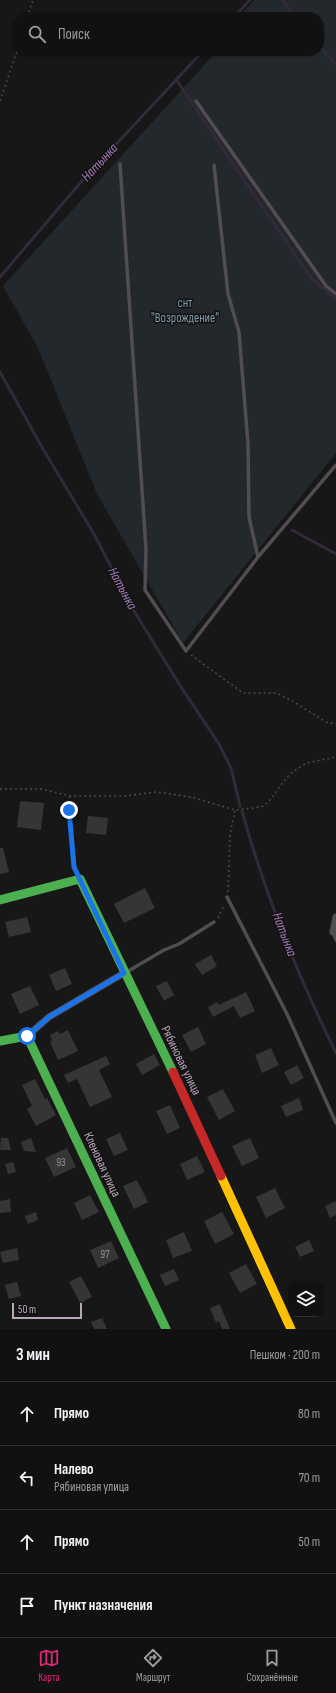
<!DOCTYPE html>
<html lang="ru">
<head>
<meta charset="utf-8">
<style>
	:root { --surface:#111; --page:#1e1f1f; --text:#f1f3f6; --muted:#9c9d9f; --line:#303131; --accent:#db2777 }
	body { margin:0; font-family:"Sofia Sans Condensed",sans-serif; background:var(--page); color:var(--text) }
	.controls { position:absolute; right:12px; bottom:12px; display:grid; overflow:hidden; border-radius:8px; box-shadow:0 1px 3px #0004 }
	.controls button { width:36px; height:36px; display:grid; place-items:center; padding:0; border:0; border-bottom:1px solid var(--line); background:var(--surface); color:var(--text); font:20px sans-serif }
	.scale { position:absolute; left:12px; bottom:10px; width:70px; box-sizing:border-box; padding-left:4px; border:2px solid #b8a7b9; border-top:0; font-size:11px; line-height:14px; white-space:nowrap; color:#b8a7b9; -webkit-text-stroke:3px #131113; paint-order:stroke }
	.stop { position:absolute; width:12px; height:12px; margin:-9px; border:3px solid #1a73e8; border-radius:50%; background:#fff }
	.stop.end { background:#1a73e8; border-color:#fff; box-shadow:0 1px 4px #0008 }
	.list { margin:0; padding:0; list-style:none }
	h2 { display:flex; justify-content:space-between; align-items:center; height:52px; margin:0; padding:0 16px; font-size:17px }
	h2 small { font-size:13px; font-weight:400; color:var(--muted) }
	.list li { display:grid; grid-template-columns:26px 1fr auto; gap:12px; align-items:center; box-sizing:border-box; height:64px; padding:0 16px; border-top:1px solid var(--line) }
	.list b { display:block; font-size:15px; white-space:nowrap }
	.list p { margin:0; font-size:13px; white-space:nowrap; color:var(--muted) }
	.list em { font-size:13px; font-style:normal; color:var(--muted) }
	.icon { flex:none; width:22px; height:22px; fill:none; stroke:currentColor; stroke-width:2; stroke-linecap:round; stroke-linejoin:round }
	.map { position:relative; flex:none; width:336px; height:1329px; overflow:hidden }
	.search { position:absolute; background:var(--surface); box-shadow:0 1px 3px #0004; left:12px; right:12px; top:12px; height:44px; display:flex; align-items:center; gap:10px; box-sizing:border-box; padding:0 14px; border-radius:16px; color:var(--muted); font-size:15px }
	.sheet { height:308px; background:var(--surface) }
	nav { display:flex; justify-content:space-around; align-items:center; box-sizing:border-box; height:56px; border-top:1px solid var(--line); background:var(--surface); font-size:11px; color:var(--muted) }
	nav a { display:grid; justify-items:center; gap:2px }
	nav .on { color:var(--accent) }
	.map>svg:first-child { display:block }
</style>
</head>
<body>
<div class="map">
<svg width="336" height="1329" viewBox="0 0 336 1329">
	<rect width="100%" height="100%" fill="#171717"/>
	<polygon fill="#22282b" points="254,0 336,0 336,453 183,643 97,494 38,348 3,286 217,51 319,51 319,17 243,17 241,14"/>
	<g fill="none" stroke-linecap="round" stroke-linejoin="round">
		<g stroke="#34293a" stroke-width="3">
			<polyline points="282,0 296,17"/>
			<polyline points="234,17 250,0"/>
			<polyline points="319,45 336,65"/>
			<polyline points="176,79 297,258 312,279 336,299"/>
			<polyline points="0,277 81,182 203,51"/>
			<polyline points="0,372 43,449 94,534 134,611 181,687 219,744 231,768 240,806"/>
			<polyline points="292,530 336,554"/>
			<path d="M242,811c23,83 56,165 94,242"/>
		</g>
	</g>
	<g fill="#363536">
		<polygon points="20,801 44,803 41,830 17,827"/>
		<polygon points="88,816 108,818 106,835 86,833"/>
		<polygon points="0,848 3,848 9,872 0,874"/>
		<polygon points="145,888 155,908 124,923 114,904"/>
		<polygon points="27,917 31,932 9,937 5,922"/>
		<polygon points="211,955 217,966 202,975 195,964"/>
		<polygon points="65,968 72,984 56,991 49,975"/>
		<polygon points="167,981 174,995 164,1001 156,986"/>
		<polygon points="30,986 39,1005 20,1014 11,994"/>
		<polygon points="246,992 255,1011 240,1018 234,1006 213,1017 208,1007 217,1002 219,1005"/>
		<polygon points="198,1027 206,1044 191,1052 182,1035"/>
		<polygon points="68,1030 78,1051 58,1060 50,1042 52,1040 50,1035 58,1031 60,1034"/>
		<polygon points="271,1048 279,1065 262,1073 255,1055"/>
		<polygon points="154,1054 160,1065 142,1075 136,1064"/>
		<polygon points="106,1056 110,1064 99,1070 112,1097 90,1107 77,1079 68,1083 64,1075"/>
		<polygon points="297,1065 304,1078 291,1085 284,1072"/>
		<polygon points="35,1079 45,1099 47,1098 56,1115 36,1126 27,1109 32,1106 22,1085"/>
		<polygon points="223,1089 235,1111 219,1120 207,1097"/>
		<polygon points="299,1098 303,1110 286,1117 281,1106"/>
		<polygon points="170,1105 180,1128 167,1134 156,1111"/>
		<polygon points="120,1133 128,1150 114,1156 106,1139"/>
		<polygon points="1,1138 8,1138 11,1150 0,1150"/>
		<polygon points="31,1138 36,1152 24,1151 21,1142"/>
		<polygon points="250,1138 259,1158 242,1166 232,1146"/>
		<polygon points="67,1148 76,1167 54,1177 45,1158"/>
		<polygon points="197,1156 205,1172 187,1180 180,1164"/>
		<polygon points="13,1162 16,1172 8,1174 5,1164"/>
		<polygon points="137,1180 148,1202 134,1209 123,1186"/>
		<polygon points="275,1188 285,1208 266,1218 256,1197"/>
		<polygon points="90,1195 99,1212 82,1220 74,1203"/>
		<polygon points="10,1199 11,1212 0,1213 0,1201"/>
		<polygon points="336,1201 336,1215 330,1218 325,1206"/>
		<polygon points="36,1212 38,1220 28,1224 25,1216"/>
		<polygon points="222,1212 234,1234 215,1244 204,1221"/>
		<polygon points="184,1232 192,1251 173,1258 166,1240"/>
		<polygon points="309,1240 314,1251 300,1257 295,1247"/>
		<polygon points="111,1241 119,1258 98,1268 90,1250"/>
		<polygon points="17,1248 19,1260 3,1263 0,1252"/>
		<polygon points="246,1264 257,1284 240,1293 229,1273"/>
		<polygon points="174,1269 179,1280 165,1286 160,1275"/>
		<polygon points="81,1276 92,1297 80,1303 69,1282"/>
		<polygon points="17,1282 21,1296 9,1299 5,1285"/>
		<polygon points="220,1304 220,1305 230,1329 222,1329 219,1321 216,1323 210,1308"/>
		<polygon points="102,1318 107,1329 94,1329 91,1322"/>
	</g>
	<g fill="none" stroke-linecap="round" stroke-linejoin="round">
		<g stroke="#4d484c" stroke-width="1.5" stroke-dasharray="2 3" stroke-linecap="butt">
			<polyline points="27,17 33,0"/>
			<polyline points="0,101 17,51"/>
			<polyline points="191,655 243,693 276,693 291,700 326,722 336,724"/>
			<polyline points="0,789 42,789 70,796 125,796 156,792 191,797 235,810 254,808 264,806 271,799 286,778 294,771 307,763 336,757"/>
			<polyline points="70,796 69,826 76,870"/>
			<polyline points="228,892 230,835 235,810"/>
			<polyline points="218,918 224,905"/>
		</g>
		<g stroke="#524d51" stroke-width="3.5">
			<polyline points="196,101 326,286 336,294"/>
			<polyline points="120,164 146,549 145,590 186,651 258,557 336,465"/>
			<polyline points="214,165 228,294 239,332 248,444 249,517 258,557"/>
			<polyline points="227,897 287,1014 336,1123"/>
			<polyline points="333,932 336,940"/>
			<polyline points="125,973 164,950 179,944 214,922"/>
		</g>
		<g stroke="#524d51" stroke-width="7">
			<polyline points="333,932 336,917"/>
			<polyline points="27,1036 49,1017 124,973"/>
		</g>
		<g stroke="#4caf50" stroke-width="9">
			<polyline points="0,900 80,879 173,1072"/>
			<polyline points="0,1041 27,1036 166,1329"/>
		</g>
		<polyline stroke="#ffc107" stroke-width="9" points="221,1176 291,1329"/>
		<polyline stroke="#c62828" stroke-width="9" points="173,1072 221,1176"/>
	</g>
	<g fill="none" stroke-linecap="round" stroke-linejoin="round">
		<polyline stroke="#1a73e8" stroke-width="5" points="27,1036 49,1017 124,973 74,867 69,810"/>
	</g>
	<g text-anchor="middle" stroke-width="3" stroke-linejoin="round" paint-order="stroke">
		<g font-size="11" fill="#988a98">
			<text x="61" y="1166">93</text>
			<text x="105" y="1258">97</text>
		</g>
		<g font-size="13" fill="#7d9aa6" stroke="#131113">
			<text x="185" y="307">снт<tspan x="185" dy="15">"Возрождение"</tspan></text>
		</g>
		<g font-size="13" fill="#b8a7b9" stroke="#131113">
			<text transform="translate(182 1060) rotate(64)" y="5">Рябиновая улица</text>
			<text transform="translate(103 1164) rotate(65)" y="5">Кленовая улица</text>
		</g>
		<g font-size="14" font-style="italic" fill="#a57cb7" stroke="#131113">
			<text transform="translate(99 162) rotate(-47)" y="5">Натынка</text>
			<text transform="translate(123 588) rotate(62)" y="5">Натынка</text>
			<text transform="translate(285 934) rotate(69)" y="5">Натынка</text>
		</g>
	</g>
</svg>
<div class="controls">
<button><svg class="icon" aria-label="layers" viewBox="0 0 24 24"><path d="M12 4l9 5-9 5-9-5zM3 14l9 5 9-5"/></svg></button>
</div>
<div class="scale">50 m</div>
<div class="stop" style="left:27px;top:1036px"></div>
<div class="stop end" style="left:69px;top:810px"></div>
<div class="search"><svg class="icon" aria-label="search" viewBox="0 0 24 24"><circle cx="10" cy="10" r="6"/><path d="M15 15l6 6"/></svg>Поиск</div>
</div>
<section class="sheet">
<h2>3 мин<small>Пешком · 200 m</small></h2>
<ul class="list">
<li><svg class="icon" aria-label="ahead" viewBox="0 0 24 24"><path d="M12 20V5M6 11l6-6 6 6"/></svg><div><b>Прямо</b></div><em>80 m</em></li>
<li><svg class="icon" aria-label="left" viewBox="0 0 24 24"><path d="M17 20v-9H6M10 6l-5 5 5 5"/></svg><div><b>Налево</b><p>Рябиновая улица</p></div><em>70 m</em></li>
<li><svg class="icon" aria-label="ahead" viewBox="0 0 24 24"><path d="M12 20V5M6 11l6-6 6 6"/></svg><div><b>Прямо</b></div><em>50 m</em></li>
<li><svg class="icon" aria-label="arrive" viewBox="0 0 24 24"><path d="M6 21V4h12l-3 4 3 4H6"/></svg><div><b>Пункт назначения</b></div></li>
</ul>
</section>
<nav>
<a class="on"><svg class="icon" aria-label="map" viewBox="0 0 24 24"><path d="M3 6l6-2 6 2 6-2v14l-6 2-6-2-6 2zM9 4v14M15 6v14"/></svg>Карта</a>
<a><svg class="icon" aria-label="directions" viewBox="0 0 24 24"><path d="M12 3l9 9-9 9-9-9zM9 14v-3h6M13 9l2 2-2 2"/></svg>Маршрут</a>
<a><svg class="icon" aria-label="saved" viewBox="0 0 24 24"><path d="M7 4h10v16l-5-4-5 4z"/></svg>Сохранённые</a>
</nav>
</body>
</html>
